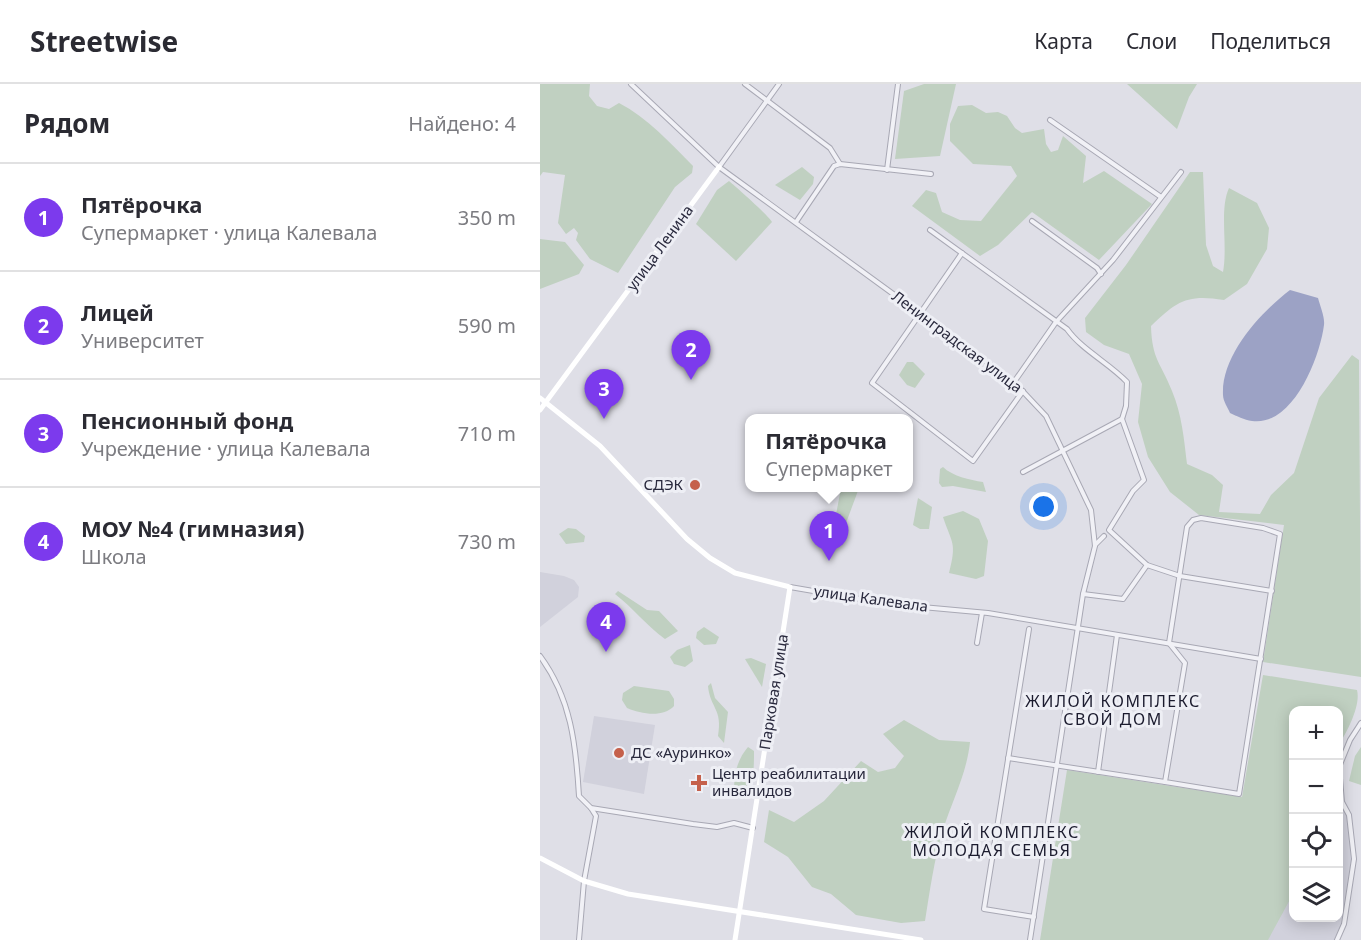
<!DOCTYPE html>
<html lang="ru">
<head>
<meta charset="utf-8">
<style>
	:root { --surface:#fff; --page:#f7f7f7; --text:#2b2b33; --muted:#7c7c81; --line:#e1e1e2; --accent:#7c3aed }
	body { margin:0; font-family:"Noto Sans",sans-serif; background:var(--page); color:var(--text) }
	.controls { position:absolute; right:18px; bottom:18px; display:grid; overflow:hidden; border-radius:12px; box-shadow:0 3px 15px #0003 }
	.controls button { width:54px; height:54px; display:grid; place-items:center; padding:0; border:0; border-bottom:2px solid var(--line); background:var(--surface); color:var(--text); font:30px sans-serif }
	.you { position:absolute; left:504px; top:423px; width:21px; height:21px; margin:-15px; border:4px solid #fff; border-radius:50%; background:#1a73e8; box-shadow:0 0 0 9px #1a73e833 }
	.badge { display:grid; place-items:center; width:39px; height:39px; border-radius:50%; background:var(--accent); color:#fff; font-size:20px; font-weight:700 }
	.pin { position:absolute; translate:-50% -50px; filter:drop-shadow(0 2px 3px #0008) }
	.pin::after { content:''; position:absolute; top:32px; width:21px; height:18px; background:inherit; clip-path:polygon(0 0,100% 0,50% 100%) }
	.popup { position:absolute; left:205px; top:330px; width:168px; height:78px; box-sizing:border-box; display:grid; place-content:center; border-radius:12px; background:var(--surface); filter:drop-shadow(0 2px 4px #0005); font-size:20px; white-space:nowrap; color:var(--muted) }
	.popup b { font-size:22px; color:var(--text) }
	.popup::after { content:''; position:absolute; left:50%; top:100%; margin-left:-12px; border:12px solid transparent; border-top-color:var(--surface) }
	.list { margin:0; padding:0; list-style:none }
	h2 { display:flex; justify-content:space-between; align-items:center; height:78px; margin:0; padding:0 24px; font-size:26px }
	h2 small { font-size:20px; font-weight:400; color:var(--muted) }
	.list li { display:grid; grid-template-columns:39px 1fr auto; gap:18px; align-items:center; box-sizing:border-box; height:108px; padding:0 24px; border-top:2px solid var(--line) }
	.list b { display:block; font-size:22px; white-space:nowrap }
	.list p { margin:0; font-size:20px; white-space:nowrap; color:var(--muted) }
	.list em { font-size:20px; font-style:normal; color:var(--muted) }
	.icon { flex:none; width:33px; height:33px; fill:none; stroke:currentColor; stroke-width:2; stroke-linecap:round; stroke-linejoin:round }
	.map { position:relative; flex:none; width:821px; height:856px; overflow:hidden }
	header { display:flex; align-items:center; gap:36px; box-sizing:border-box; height:84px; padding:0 30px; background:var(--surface); border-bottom:2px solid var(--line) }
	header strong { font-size:28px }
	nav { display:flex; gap:33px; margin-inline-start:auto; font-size:21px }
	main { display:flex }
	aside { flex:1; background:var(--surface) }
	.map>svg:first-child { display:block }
</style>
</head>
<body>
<header>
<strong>Streetwise</strong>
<nav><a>Карта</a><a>Слои</a><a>Поделиться</a></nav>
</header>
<main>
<aside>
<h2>Рядом<small>Найдено: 4</small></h2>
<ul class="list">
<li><span class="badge">1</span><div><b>Пятёрочка</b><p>Супермаркет · улица Калевала</p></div><em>350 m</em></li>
<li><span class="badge">2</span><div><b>Лицей</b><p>Университет</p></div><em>590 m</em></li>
<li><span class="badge">3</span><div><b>Пенсионный фонд</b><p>Учреждение · улица Калевала</p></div><em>710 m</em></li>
<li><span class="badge">4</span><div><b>МОУ №4 (гимназия)</b><p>Школа</p></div><em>730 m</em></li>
</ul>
</aside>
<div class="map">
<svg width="821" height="856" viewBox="0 0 821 856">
	<rect width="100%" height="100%" fill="#dfdfe7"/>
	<g fill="#d1d1dc">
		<polygon points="0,488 24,492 34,496 39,503 38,513 0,543"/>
		<polygon points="54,632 115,641 104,710 43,698"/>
		<polygon points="799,711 808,733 811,776 801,840 794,856 725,856 753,796 754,834 798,834"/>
	</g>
	<g fill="#c0d0c1">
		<path d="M0,0h50l-1,12 8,10 12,3 10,-6c29,15 51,40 74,63l-1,7 -17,14 -57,86 -28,-14 -14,-19 2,-7 -4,-5 -8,6 -8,-11 7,-48 -22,-3 -3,4z"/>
		<polygon points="384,0 416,0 400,72 355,75 364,7"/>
		<polygon points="587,0 657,0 649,13 637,45"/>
		<polygon points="432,21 446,29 458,28 467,32 475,44 482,49 504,45 506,60 511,68 518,66 523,52 546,72 543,99 564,87 612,120 559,176 492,128 458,161 440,172 372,122 386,106 396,109 402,128 420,136 441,137 477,92 471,82 433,80 410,57 410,40 418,22"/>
		<polygon points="262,83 274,93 273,100 260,116 235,101"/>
		<path d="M650,88h13l3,73 7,21 10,6c5,-27 -4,-62 6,-84l28,15 12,25 -2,21 -20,35 -23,16c-37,-6 -47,1 -73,26 1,34 10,37 21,65 10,24 12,48 15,73l25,11 11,10 -4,27 41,2 11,-19 23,-22 25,-75 33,-43 7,5 2,317 -98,-15 21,-137 -85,-10 -29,-23 -22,-35 -10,-35 4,-38 -13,-30 -25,-9 -18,-13 -1,-14 41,-53z"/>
		<path d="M189,97c7,6 40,35 43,41l-36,39 -40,-37 21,-34z"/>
		<polygon points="0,155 25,158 44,181 39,190 0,205"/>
		<polygon points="367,278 373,278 385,290 375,304 367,301 359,291"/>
		<path d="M403,383c9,9 27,13 40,15l3,10 -33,-6 -11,1 -3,-4 1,-14z"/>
		<polygon points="301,404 319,404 299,458 292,452"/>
		<polygon points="378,414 392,423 389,445 380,445 373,441"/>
		<path d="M423,427l16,8 9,22 -4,35 -8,3 -27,-6c8,-31 3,-29 -6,-56z"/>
		<polygon points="28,444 36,445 45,452 44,458 26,460 19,450"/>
		<path d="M78,507l29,19 12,1 19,20 -13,8c-18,-13 -32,-31 -50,-45z"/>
		<polygon points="164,543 179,553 176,560 164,561 156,554 157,548"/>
		<polygon points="150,561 153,577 145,583 134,580 130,573 137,566"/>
		<polygon points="211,574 226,580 222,603 205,575"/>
		<path d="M723,591l94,15c4,16 -10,41 -18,55l-1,-35h-44l-1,184 -25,46h-228l27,-170 175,27z"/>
		<path d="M171,599l4,15 13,14 -4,31 -6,-7c5,-27 -8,-28 -10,-50z"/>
		<path d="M94,602l35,5 5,8v7c-11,12 -33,8 -47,2l-5,-8 1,-7z"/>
		<path d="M364,636l35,20 31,2c-3,31 -18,59 -27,88 -9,30 -13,60 -18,91l-24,2 -45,-8 -25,-21 -19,-7 -24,-30 -24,-15 5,-32 25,12 30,-21 37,-40 17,11 17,-4 9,-12 -21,-22z"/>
		<path d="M208,663l6,4c0,16 0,35 -10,48l-10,-6c0,-17 2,-32 14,-46z"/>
		<polygon points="821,663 821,701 809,697 815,672"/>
	</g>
	<path fill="#9ca2c5" d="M750,206l28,8c2,8 7,19 6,27 -4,32 -31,102 -72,96 -8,-1 -15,-5 -22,-8 -2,-5 -7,-12 -7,-18 -2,-40 38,-83 67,-105z"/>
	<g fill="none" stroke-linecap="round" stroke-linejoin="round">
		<g stroke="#a8a8b4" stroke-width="6">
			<g id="street">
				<polyline points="91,0 179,83 474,298 506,332 551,426 555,462 543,510 490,856"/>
				<polyline points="205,0 290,64 300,80"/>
				<polyline points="510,36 621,113"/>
				<polyline points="179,83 239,0"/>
				<polyline points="347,86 358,0"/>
				<polyline points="492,137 557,184 561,190"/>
				<polyline points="256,138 294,82 300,80 391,90"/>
				<path d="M390,146l137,99c15,21 42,34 60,53l-1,24 -4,13 -99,53"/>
				<polyline points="422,169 332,299 433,377 483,307"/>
				<polyline points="474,298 516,238 573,176 641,88"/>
				<polyline points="582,335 604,396 593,407 569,446 607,481 640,492 732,507"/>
				<polygon points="661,434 723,444 740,450 699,710 625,698 645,579 629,559 647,443 653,436"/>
				<polyline points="555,461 564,452"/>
				<polyline points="250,503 349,520 448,529 721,575"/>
				<polyline points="543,510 583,515 607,481"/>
				<polyline points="489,545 444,825 494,833"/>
				<polyline points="437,559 442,529"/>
				<path d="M0,572c31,42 36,89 39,140l12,12 102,16 24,3 17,-4 19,5"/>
				<polyline points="468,674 625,698"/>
				<polyline points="558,688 577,551"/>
				<polyline points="39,856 44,797 56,732 51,724"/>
				<polyline points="797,856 804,840 814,775 809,731 802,718 799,683 810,656 821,639"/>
			</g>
		</g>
		<use href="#street" stroke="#f1f1f6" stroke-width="4"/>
		<g stroke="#fff" stroke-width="5">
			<polyline points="0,314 60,362 147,455 170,474 195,489 250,503 195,856"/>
			<polyline points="0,326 179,83"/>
			<polyline points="0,774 44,797 88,810 381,856"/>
		</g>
	</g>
	<g fill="#c5604b" stroke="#eeeff5" stroke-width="2">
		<circle cx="155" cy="401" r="6"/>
		<circle cx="79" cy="669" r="6"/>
		<path d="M156 690h6v6h6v6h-6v6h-6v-6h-6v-6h6z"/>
	</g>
	<g text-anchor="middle" stroke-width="6" stroke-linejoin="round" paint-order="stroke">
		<g font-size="15" fill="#29293d" stroke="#eeeff5">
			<text transform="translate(120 164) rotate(-54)" y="5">улица Ленина</text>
			<text transform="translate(417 258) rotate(37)" y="5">Ленинградская улица</text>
			<text transform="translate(331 515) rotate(8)" y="5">улица Калевала</text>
			<text transform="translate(234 608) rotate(-81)" y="5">Парковая улица</text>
		</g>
		<g font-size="15" fill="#29293d" stroke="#eeeff5" text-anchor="start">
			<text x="143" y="406" text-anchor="end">СДЭК</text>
			<text x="91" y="674">ДС «Ауринко»</text>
			<text x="172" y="695">Центр реабилитации<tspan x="172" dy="17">инвалидов</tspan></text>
		</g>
		<g font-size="16" letter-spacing="1.5" fill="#1b1b2e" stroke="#eeeff5">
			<text x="573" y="623">ЖИЛОЙ КОМПЛЕКС<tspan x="573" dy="18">СВОЙ ДОМ</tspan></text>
			<text x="452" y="754">ЖИЛОЙ КОМПЛЕКС<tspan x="452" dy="18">МОЛОДАЯ СЕМЬЯ</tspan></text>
		</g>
	</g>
</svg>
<div class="controls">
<button>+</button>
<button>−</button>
<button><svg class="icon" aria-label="locate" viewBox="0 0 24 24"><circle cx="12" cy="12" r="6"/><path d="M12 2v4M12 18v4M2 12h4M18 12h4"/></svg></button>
<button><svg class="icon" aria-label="layers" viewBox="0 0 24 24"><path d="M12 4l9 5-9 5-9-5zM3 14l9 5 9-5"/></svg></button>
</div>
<div class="you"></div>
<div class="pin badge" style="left:289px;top:477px">1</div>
<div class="popup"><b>Пятёрочка</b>Супермаркет</div>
<div class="pin badge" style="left:151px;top:296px">2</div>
<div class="pin badge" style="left:64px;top:335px">3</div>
<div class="pin badge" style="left:66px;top:568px">4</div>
</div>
</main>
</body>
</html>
